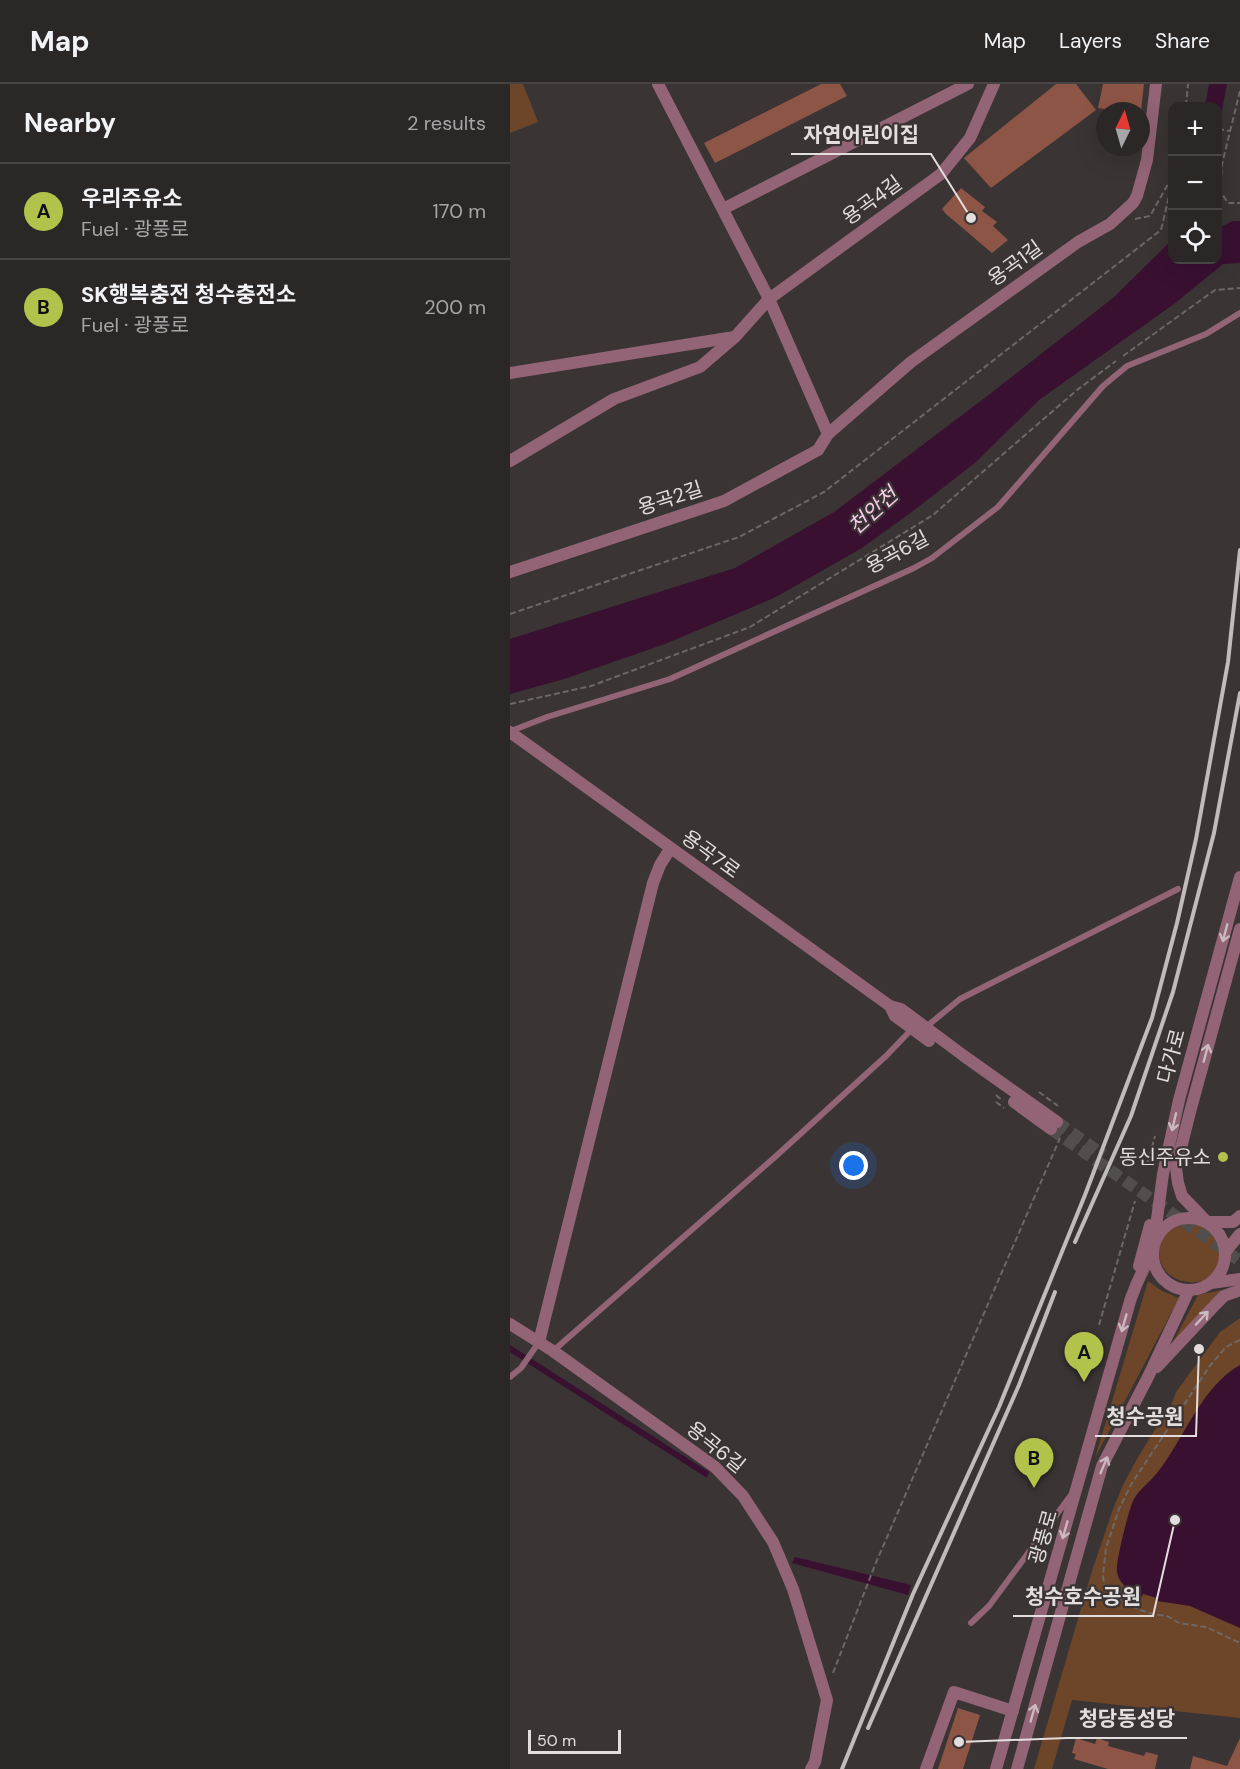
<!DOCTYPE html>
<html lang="en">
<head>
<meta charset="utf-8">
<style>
	:root { --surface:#2c2727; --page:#383333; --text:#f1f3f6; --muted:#a6a5a7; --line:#484444; --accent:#b3c24b }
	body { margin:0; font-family:"DM Sans","Noto Sans KR",sans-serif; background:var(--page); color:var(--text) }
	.controls { position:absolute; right:18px; top:18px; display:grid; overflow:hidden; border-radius:12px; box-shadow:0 6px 24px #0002 }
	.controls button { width:54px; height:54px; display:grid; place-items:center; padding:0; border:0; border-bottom:2px solid var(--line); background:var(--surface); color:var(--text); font:30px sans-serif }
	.compass { position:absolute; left:586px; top:18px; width:54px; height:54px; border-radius:50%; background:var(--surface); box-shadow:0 6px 24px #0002; rotate:5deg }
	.scale { position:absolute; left:18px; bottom:15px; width:93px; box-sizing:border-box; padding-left:6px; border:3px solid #e2dede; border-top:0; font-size:16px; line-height:21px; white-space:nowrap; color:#e2dede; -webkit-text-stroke:4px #3a3434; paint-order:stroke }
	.you { position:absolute; left:344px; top:1082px; width:21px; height:21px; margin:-15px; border:4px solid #fff; border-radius:50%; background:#1a73e8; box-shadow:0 0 0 9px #1a73e833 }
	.badge { display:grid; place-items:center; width:39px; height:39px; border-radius:50%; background:var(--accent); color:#111; font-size:20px; font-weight:700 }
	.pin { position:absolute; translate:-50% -50px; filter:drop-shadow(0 2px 3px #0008) }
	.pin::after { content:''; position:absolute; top:32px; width:21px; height:18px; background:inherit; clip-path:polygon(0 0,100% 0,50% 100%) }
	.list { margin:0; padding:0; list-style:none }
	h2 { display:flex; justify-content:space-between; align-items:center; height:78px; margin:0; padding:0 24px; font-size:26px }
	h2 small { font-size:20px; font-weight:400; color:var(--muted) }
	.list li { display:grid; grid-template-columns:39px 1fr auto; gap:18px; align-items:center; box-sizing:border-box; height:96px; padding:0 24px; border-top:2px solid var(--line) }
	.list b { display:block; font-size:22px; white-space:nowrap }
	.list p { margin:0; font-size:20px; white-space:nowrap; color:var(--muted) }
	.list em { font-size:20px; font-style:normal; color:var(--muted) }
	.icon { flex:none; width:33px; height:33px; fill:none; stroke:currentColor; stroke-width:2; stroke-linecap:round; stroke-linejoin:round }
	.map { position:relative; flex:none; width:730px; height:1685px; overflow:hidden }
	header { display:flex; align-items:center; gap:36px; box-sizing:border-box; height:84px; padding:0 30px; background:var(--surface); border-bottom:2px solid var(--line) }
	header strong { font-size:28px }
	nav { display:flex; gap:33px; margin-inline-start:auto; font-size:21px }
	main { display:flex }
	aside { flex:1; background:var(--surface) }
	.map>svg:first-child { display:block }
</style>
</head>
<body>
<header>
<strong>Map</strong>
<nav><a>Map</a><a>Layers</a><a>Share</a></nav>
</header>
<main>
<aside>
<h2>Nearby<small>2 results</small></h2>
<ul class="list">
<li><span class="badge">A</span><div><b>우리주유소</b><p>Fuel · 광풍로</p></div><em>170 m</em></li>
<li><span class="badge">B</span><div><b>SK행복충전 청수충전소</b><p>Fuel · 광풍로</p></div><em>200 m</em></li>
</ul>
</aside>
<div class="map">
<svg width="730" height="1685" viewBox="0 0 730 1685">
	<rect width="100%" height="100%" fill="#3a3434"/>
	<g fill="#6d4528">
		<polygon points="0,0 13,0 28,38 0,49"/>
		<path d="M681,1139l19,5c3,5 9,11 11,16 1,4 0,10 -1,14 -2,38 -69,29 -60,-12 4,-16 16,-20 31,-23z"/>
		<polygon points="638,1197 652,1207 669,1214 585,1374"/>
		<polygon points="712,1206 662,1260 688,1211"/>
		<polygon points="730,1234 730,1634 562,1616 542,1685 524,1685 582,1487 603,1425 613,1401 628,1373 663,1317 666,1308 710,1248"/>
	</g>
	<g fill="#391030">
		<polygon points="699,0 717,0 708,47 708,22 695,22"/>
		<polygon points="723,137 730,137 730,179 713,180 664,220 529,316 466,378 403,427 352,464 264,514 155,560 54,595 0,610 0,555 225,484 324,428 476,313 603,214 661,157 662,152 662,176 708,176 708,144"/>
		<polygon points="0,1261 199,1388 197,1394 0,1268"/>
		<path d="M730,1281v263l-50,-22 -33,-5v-3l-14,-4 -1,3c-11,-6 -23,-12 -25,-25 -2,-8 12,-63 16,-71 5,-11 17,-19 24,-28 28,-35 43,-85 83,-108z"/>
		<polygon points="285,1473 401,1501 398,1511 282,1479"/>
	</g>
	<g fill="#8d5545">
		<polygon points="311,0 330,0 337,12 205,79 194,59"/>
		<polygon points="546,0 566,0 586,26 481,104 454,74"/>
		<polygon points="593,0 634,0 631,27 608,27 588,24"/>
		<polygon points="451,104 475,123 472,127 487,138 483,142 498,156 482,169 436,130 432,125"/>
		<polygon points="448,1624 470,1631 453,1685 428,1685"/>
		<polygon points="566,1654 585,1660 587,1654 599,1658 598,1662 634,1672 636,1668 648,1671 645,1685 598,1685 564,1675 566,1670 562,1669"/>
		<polygon points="730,1654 730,1685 680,1685 683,1672 717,1682"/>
	</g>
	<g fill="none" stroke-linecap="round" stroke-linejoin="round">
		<g stroke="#534e4e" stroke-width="12" stroke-dasharray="12 6" stroke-linecap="butt">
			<polyline points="547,1038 593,1071"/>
			<polyline points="541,1045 730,1177"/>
		</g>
		<g stroke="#6d6868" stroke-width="2" stroke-dasharray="6 3" stroke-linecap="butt">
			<polyline points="730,7 712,80 710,107 718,119 730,119"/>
			<polyline points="676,22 678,0"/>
			<polyline points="708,45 720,47"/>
			<polyline points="625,135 640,132 662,93"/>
			<polyline points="613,272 705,206 730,204"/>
			<polyline points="0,530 229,453 314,408 651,146 662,100"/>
			<polyline points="0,620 81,602 240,543 423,431 567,306 606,277"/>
			<polyline points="529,1008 548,1022"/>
			<polyline points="486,1011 493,1017"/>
			<polyline points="486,1018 494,1024"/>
			<polyline points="637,1081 645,1052"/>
			<polyline points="589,1241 625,1117"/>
			<polyline points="730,1256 716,1263 699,1283 622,1399 609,1425 596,1464 593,1491 594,1501 599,1507 614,1518 630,1526 643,1530 657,1532 669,1539 696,1543 730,1559"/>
			<polyline points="323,1589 365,1481 550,1054"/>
		</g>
		<g stroke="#926475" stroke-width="6">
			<polyline points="1,647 37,633 160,595 404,484 422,474 488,423 593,302 617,282 696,250 730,229"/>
			<polyline points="416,943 450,915 668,805"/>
			<polyline points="43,1267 265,1073 376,972 402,945"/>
			<polyline points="0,1293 11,1284 29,1258"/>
			<polyline points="461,1539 479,1522 561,1411"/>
		</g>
		<g stroke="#926475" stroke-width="12">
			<polyline points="148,0 259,215 318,350"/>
			<polyline points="213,125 458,0"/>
			<polyline points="0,289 224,253"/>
			<polyline points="0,377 104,315 190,283 225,253 259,215 431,90 460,54 484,0"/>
			<polyline points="0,488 214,417 308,366 318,350 401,278 568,158 600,140 623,119 627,112 637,76 646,0"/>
			<polyline points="0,648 380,922 391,925 454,972 547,1038"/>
			<polyline points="380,922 385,932 419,957"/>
			<polyline points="504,1018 541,1045"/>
			<polyline points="0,1240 43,1267 205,1383 233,1412 263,1458 283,1505 317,1616 305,1678 301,1685"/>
			<polyline points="29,1258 143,799 150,781 160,765"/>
			<polyline points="416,1685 444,1608 503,1627"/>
		</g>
		<g stroke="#926475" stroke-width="12">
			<circle cx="679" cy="1170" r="36"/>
			<polyline points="697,1138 672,1112 668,1099 666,1084 680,1028 730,845"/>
			<polyline points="697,1138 723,1138 730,1132"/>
			<polyline points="716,1167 730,1150"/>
			<polyline points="629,1182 640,1141"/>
			<polyline points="701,1199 730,1195"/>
			<polyline points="647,1283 706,1220 714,1212 730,1206"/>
			<polyline points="486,1685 621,1214 627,1199 643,1165 653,1090 669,1016 730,793"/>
			<polyline points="507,1685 592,1382 638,1293 679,1206"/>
		</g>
		<g stroke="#c0bcbc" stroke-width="4">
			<polyline points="565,1158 621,1032 663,908 704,749 730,609"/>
			<polyline points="358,1644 509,1301 545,1208"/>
			<polyline points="332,1685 403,1510 489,1323 575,1111 642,934 667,839 686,755 718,578 730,466"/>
		</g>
	</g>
	<defs><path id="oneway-shaft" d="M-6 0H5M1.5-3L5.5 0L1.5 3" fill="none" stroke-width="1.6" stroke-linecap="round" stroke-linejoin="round" transform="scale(1.5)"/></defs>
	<g stroke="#cab9be">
		<use href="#oneway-shaft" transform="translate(715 849) rotate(105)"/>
		<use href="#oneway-shaft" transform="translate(696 969) rotate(-75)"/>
		<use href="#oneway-shaft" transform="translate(664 1038) rotate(103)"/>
		<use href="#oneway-shaft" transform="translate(692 1234) rotate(-47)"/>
		<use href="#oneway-shaft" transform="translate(614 1239) rotate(106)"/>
		<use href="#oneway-shaft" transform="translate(594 1381) rotate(-67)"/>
		<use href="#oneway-shaft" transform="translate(555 1446) rotate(106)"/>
		<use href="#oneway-shaft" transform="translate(523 1629) rotate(-74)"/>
	</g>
	<circle fill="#b3c24b" stroke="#3a3434" stroke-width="2" cx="713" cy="1073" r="6"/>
	<g text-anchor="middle" stroke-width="4.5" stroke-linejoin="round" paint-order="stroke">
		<g font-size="20" fill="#e2dede" stroke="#3a3434">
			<text transform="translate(362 116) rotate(-36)" y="7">용곡4길</text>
			<text transform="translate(505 179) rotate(-36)" y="7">용곡1길</text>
			<text transform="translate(160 414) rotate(-18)" y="7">용곡2길</text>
			<text transform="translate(387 468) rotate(-28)" y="7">용곡6길</text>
			<text transform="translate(201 770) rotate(36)" y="7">용곡7로</text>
			<text transform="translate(661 972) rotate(-75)" y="7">다가로</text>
			<text transform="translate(206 1363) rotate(39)" y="7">용곡6길</text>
			<text transform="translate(533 1453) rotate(-74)" y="7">광풍로</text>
		</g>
		<g font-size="20" fill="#e2dede" stroke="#3a3434" text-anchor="end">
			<text x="701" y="1080">동신주유소</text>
		</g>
		<g font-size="21" font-style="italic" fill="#f7caea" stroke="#3a3434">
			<text transform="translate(363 427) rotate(-42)" y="7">천안천</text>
		</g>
	</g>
	<path fill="none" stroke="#e2dede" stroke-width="2" d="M461 134L421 70H281M689 1265L686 1352H585M665 1436L643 1532H503M449 1658L557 1654H677"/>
	<g fill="#e2dede" stroke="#3a3434" stroke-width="2">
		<circle cx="461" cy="134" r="6"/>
		<circle cx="689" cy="1265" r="6"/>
		<circle cx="665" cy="1436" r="6"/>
		<circle cx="449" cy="1658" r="6"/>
	</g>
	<g font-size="21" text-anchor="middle" font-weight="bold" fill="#e2dede" stroke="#3a3434" stroke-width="4.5" stroke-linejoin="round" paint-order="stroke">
		<text x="351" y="58">자연어린이집</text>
		<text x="635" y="1340">청수공원</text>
		<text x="573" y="1520">청수호수공원</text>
		<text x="617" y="1642">청당동성당</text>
	</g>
</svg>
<div class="controls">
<button>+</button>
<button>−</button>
<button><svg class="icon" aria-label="locate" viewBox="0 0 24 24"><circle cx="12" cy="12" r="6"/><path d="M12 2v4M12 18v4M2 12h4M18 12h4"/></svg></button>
</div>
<svg class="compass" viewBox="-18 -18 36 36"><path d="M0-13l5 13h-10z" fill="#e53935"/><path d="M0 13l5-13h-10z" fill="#a6a5a7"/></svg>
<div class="scale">50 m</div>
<div class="you"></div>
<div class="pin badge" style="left:574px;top:1298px">A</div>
<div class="pin badge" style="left:524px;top:1404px">B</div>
</div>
</main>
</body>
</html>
